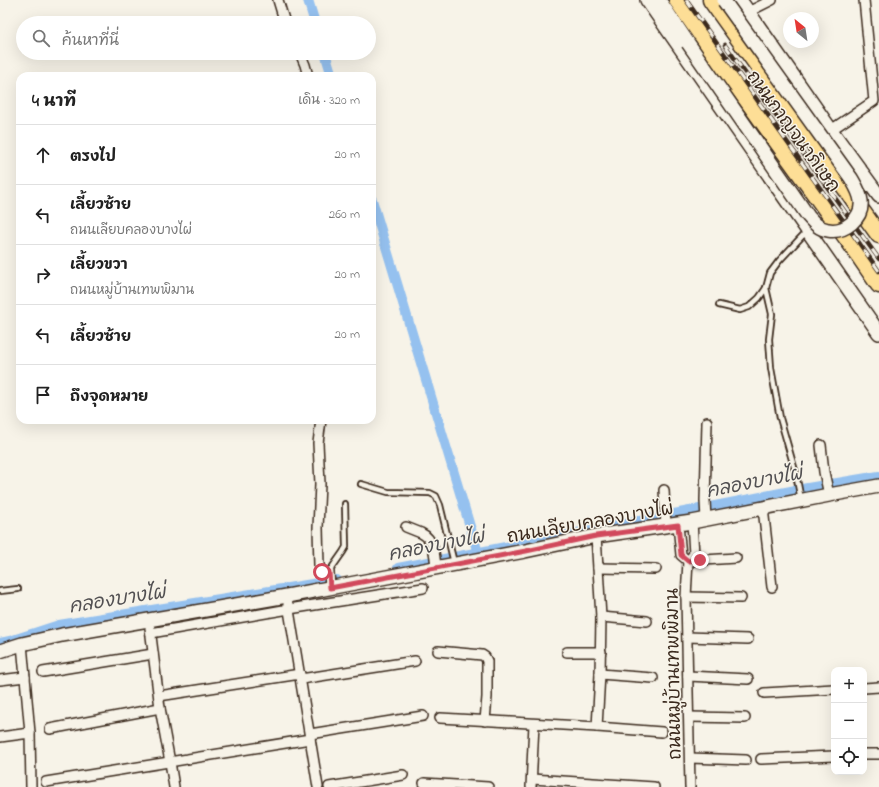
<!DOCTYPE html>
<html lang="th">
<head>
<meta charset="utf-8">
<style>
	:root { --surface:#fff; --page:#f6f6f6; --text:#222; --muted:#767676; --line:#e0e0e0 }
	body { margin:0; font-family:"Indie Flower","Playpen Sans Thai",sans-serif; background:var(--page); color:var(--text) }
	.controls { position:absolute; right:12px; bottom:12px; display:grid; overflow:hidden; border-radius:8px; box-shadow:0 4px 16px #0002 }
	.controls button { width:36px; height:36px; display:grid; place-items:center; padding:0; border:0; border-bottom:1px solid var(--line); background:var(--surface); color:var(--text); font:20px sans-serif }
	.compass { position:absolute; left:783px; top:12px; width:36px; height:36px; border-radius:50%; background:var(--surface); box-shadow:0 4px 16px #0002; rotate:330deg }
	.stop { position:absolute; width:12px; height:12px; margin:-9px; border:3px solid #d1495b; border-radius:50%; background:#fff }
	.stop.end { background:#d1495b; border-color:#fff; box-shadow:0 1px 4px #0008 }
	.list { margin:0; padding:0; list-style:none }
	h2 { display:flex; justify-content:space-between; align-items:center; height:52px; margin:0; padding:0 16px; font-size:17px }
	h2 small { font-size:13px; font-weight:400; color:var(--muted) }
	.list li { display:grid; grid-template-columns:26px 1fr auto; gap:12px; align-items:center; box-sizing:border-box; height:60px; padding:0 16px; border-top:1px solid var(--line) }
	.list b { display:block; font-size:15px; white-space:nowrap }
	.list p { margin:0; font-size:13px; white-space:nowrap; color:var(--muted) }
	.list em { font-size:13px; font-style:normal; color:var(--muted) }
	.icon { flex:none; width:22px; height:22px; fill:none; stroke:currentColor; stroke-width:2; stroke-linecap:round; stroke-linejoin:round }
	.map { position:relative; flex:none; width:879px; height:787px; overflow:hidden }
	.search { position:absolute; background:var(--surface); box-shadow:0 4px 16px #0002; left:16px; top:16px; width:360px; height:44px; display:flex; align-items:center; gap:10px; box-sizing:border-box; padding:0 14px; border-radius:22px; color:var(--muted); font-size:15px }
	.panel { position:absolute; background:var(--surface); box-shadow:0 4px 16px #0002; left:16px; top:72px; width:360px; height:352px; border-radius:12px }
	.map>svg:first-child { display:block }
</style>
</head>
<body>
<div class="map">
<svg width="879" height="787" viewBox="0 0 879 787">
	<rect width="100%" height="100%" fill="#f7f3e8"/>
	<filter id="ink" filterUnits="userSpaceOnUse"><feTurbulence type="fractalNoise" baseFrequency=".025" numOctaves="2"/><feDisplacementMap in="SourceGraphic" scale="8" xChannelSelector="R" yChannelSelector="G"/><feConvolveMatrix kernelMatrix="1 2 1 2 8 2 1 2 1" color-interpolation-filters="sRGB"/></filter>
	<g filter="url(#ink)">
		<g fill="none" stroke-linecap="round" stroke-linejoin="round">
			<g stroke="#95c1ef" stroke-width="10">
				<polyline points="308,0 315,23"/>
				<polyline points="325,53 332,76"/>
				<polyline points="372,200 478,553"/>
				<polyline points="398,568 796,490 879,476"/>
				<polyline points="0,643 10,641 59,625 337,580"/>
			</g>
			<g stroke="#3b2a1e" stroke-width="8">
				<g id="lane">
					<polyline points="766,288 772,314 769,339 771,368 780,418 796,474 801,500"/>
					<polyline points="719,305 740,310 749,307 759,298 766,288 770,273 779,261 806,232"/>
					<polyline points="361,484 388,492 430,493 436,496 440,505 454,563"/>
					<polyline points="329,572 343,552 346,547 345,504"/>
					<polyline points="0,591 18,589"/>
				</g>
			</g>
			<g stroke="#3b2a1e" stroke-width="12">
				<g id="street">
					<polyline points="278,0 285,23"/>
					<polyline points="748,12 772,0"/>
					<polyline points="300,53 305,65 308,76"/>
					<polyline points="831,130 874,101 864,0"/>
					<polyline points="321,420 318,443 320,484 318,528 319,566 322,572 329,572 330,588"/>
					<polyline points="821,445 824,472 829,495"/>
					<polyline points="664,490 666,526"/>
					<polyline points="763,508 772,587"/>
					<polyline points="706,519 705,501 707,422"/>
					<polyline points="678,525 681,555 688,561"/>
					<path d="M406,527c5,2 10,4 15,6 13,6 14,22 15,35"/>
					<polyline points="596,536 601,617 600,674 597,727"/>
					<polyline points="688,561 736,558"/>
					<polyline points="598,568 656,569"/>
					<polyline points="686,597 741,598"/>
					<polyline points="288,604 318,787"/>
					<polyline points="601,617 647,621"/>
					<polyline points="150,628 160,708 170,762 174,787"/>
					<polyline points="151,633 289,609 423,588"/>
					<polyline points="687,637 748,639"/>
					<polyline points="22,644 30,733 31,787"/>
					<polyline points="438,651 482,655 485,657 487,661 487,697 485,721"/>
					<polyline points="567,652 601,652"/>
					<polyline points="43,672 153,654"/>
					<polyline points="600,674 653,678"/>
					<polyline points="688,676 748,679"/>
					<polyline points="301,679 415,661"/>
					<polyline points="0,680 25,677"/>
					<polyline points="864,688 879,687"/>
					<polyline points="764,693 834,689"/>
					<polyline points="159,696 300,674"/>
					<polyline points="689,717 745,718"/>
					<polyline points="440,718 597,727 662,732"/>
					<polyline points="50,729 160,708"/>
					<polyline points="310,734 423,716"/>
					<polyline points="0,737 30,733"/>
					<polyline points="864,754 879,754"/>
					<polyline points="690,758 746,760"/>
					<polyline points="761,759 834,756"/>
					<polyline points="532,779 654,787"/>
					<polyline points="46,782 310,739"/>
					<polyline points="424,783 488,787"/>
					<polyline points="329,787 403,775"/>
					<polyline points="531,787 534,724"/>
					<polyline points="690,787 686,597 688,561 694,554 692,522"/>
				</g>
			</g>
			<g stroke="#3b2a1e" stroke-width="16">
				<g id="secondary">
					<polyline points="647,0 879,333"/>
					<polyline points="659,0 688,43"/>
					<polyline points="740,0 831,130 879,196"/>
					<polyline points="0,651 22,644 62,635 287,596 339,586 525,551 596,536 692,522 829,495 879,486"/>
				</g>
			</g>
			<g stroke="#3b2a1e" stroke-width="19">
				<g id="highway">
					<polyline points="677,0 729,75 851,244 879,285"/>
					<polyline points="711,0 879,235"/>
				</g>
			</g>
			<use href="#lane" stroke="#f7f3e8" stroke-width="4.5"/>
			<use href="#street" stroke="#f7f3e8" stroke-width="9"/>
			<use href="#secondary" stroke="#f7f3e8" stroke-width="13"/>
			<use href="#highway" stroke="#fdde96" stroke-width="16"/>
			<g stroke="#3b2a1e" stroke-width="4.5">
				<g id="rail">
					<polyline points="686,0 879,271"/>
					<polyline points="725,45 879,259"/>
				</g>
			</g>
			<use href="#rail" stroke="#f7f3e8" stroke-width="3" stroke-dasharray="9" stroke-linecap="butt"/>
			<g stroke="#3b2a1e" stroke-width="16" stroke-linecap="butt">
				<path id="secondary-bridge" d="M688,43l120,173c6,7 11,13 20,14 17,3 35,-12 33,-29 -1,-9 -6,-16 -10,-23l-127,-177"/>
			</g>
			<use href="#secondary-bridge" stroke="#f7f3e8" stroke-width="13"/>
		</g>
	</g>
	<g fill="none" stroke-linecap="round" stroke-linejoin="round" filter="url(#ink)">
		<polyline stroke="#d1495b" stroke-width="5" points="322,572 329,572 330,588 526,551 596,536 678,525 681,555 688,561 700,560"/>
	</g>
	<g text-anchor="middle" stroke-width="3" stroke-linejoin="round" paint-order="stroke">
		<g font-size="18" fill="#3b2a1e" stroke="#f7f3e8">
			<text transform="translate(794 131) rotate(54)" y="6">ถนนกาญจนาภิเษก</text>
			<text transform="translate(590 522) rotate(-10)" y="6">ถนนเลียบคลองบางไผ่</text>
			<text transform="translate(673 674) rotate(-91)" y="6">ถนนหมู่บ้านเทพพิมาน</text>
		</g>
		<g font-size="19" font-style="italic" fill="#525052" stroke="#f7f3e8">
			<text transform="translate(754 481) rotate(-11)" y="7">คลองบางไผ่</text>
			<text transform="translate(436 544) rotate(-11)" y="7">คลองบางไผ่</text>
			<text transform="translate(117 598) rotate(-9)" y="7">คลองบางไผ่</text>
		</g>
	</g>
</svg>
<div class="controls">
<button>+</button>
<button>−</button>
<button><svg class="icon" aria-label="locate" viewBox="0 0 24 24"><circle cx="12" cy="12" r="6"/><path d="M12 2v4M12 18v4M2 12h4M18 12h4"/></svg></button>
</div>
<svg class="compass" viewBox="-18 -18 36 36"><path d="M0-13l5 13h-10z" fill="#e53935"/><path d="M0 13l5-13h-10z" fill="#767676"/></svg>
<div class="stop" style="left:322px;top:572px"></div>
<div class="stop end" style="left:700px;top:560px"></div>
<div class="search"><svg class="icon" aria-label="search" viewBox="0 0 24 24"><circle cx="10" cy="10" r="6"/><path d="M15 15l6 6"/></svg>ค้นหาที่นี่</div>
<section class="panel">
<h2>4 นาที<small>เดิน · 320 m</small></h2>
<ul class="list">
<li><svg class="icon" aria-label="ahead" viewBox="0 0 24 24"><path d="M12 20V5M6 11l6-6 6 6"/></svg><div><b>ตรงไป</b></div><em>20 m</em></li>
<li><svg class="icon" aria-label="left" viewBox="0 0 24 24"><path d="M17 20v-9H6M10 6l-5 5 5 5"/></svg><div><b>เลี้ยวซ้าย</b><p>ถนนเลียบคลองบางไผ่</p></div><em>260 m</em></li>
<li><svg class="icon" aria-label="right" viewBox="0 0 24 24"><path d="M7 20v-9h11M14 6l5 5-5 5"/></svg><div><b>เลี้ยวขวา</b><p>ถนนหมู่บ้านเทพพิมาน</p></div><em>20 m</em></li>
<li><svg class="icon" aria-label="left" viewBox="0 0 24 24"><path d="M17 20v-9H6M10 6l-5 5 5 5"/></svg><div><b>เลี้ยวซ้าย</b></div><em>20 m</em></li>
<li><svg class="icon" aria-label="arrive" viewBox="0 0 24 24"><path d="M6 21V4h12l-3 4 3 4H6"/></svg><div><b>ถึงจุดหมาย</b></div></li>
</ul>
</section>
</div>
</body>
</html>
